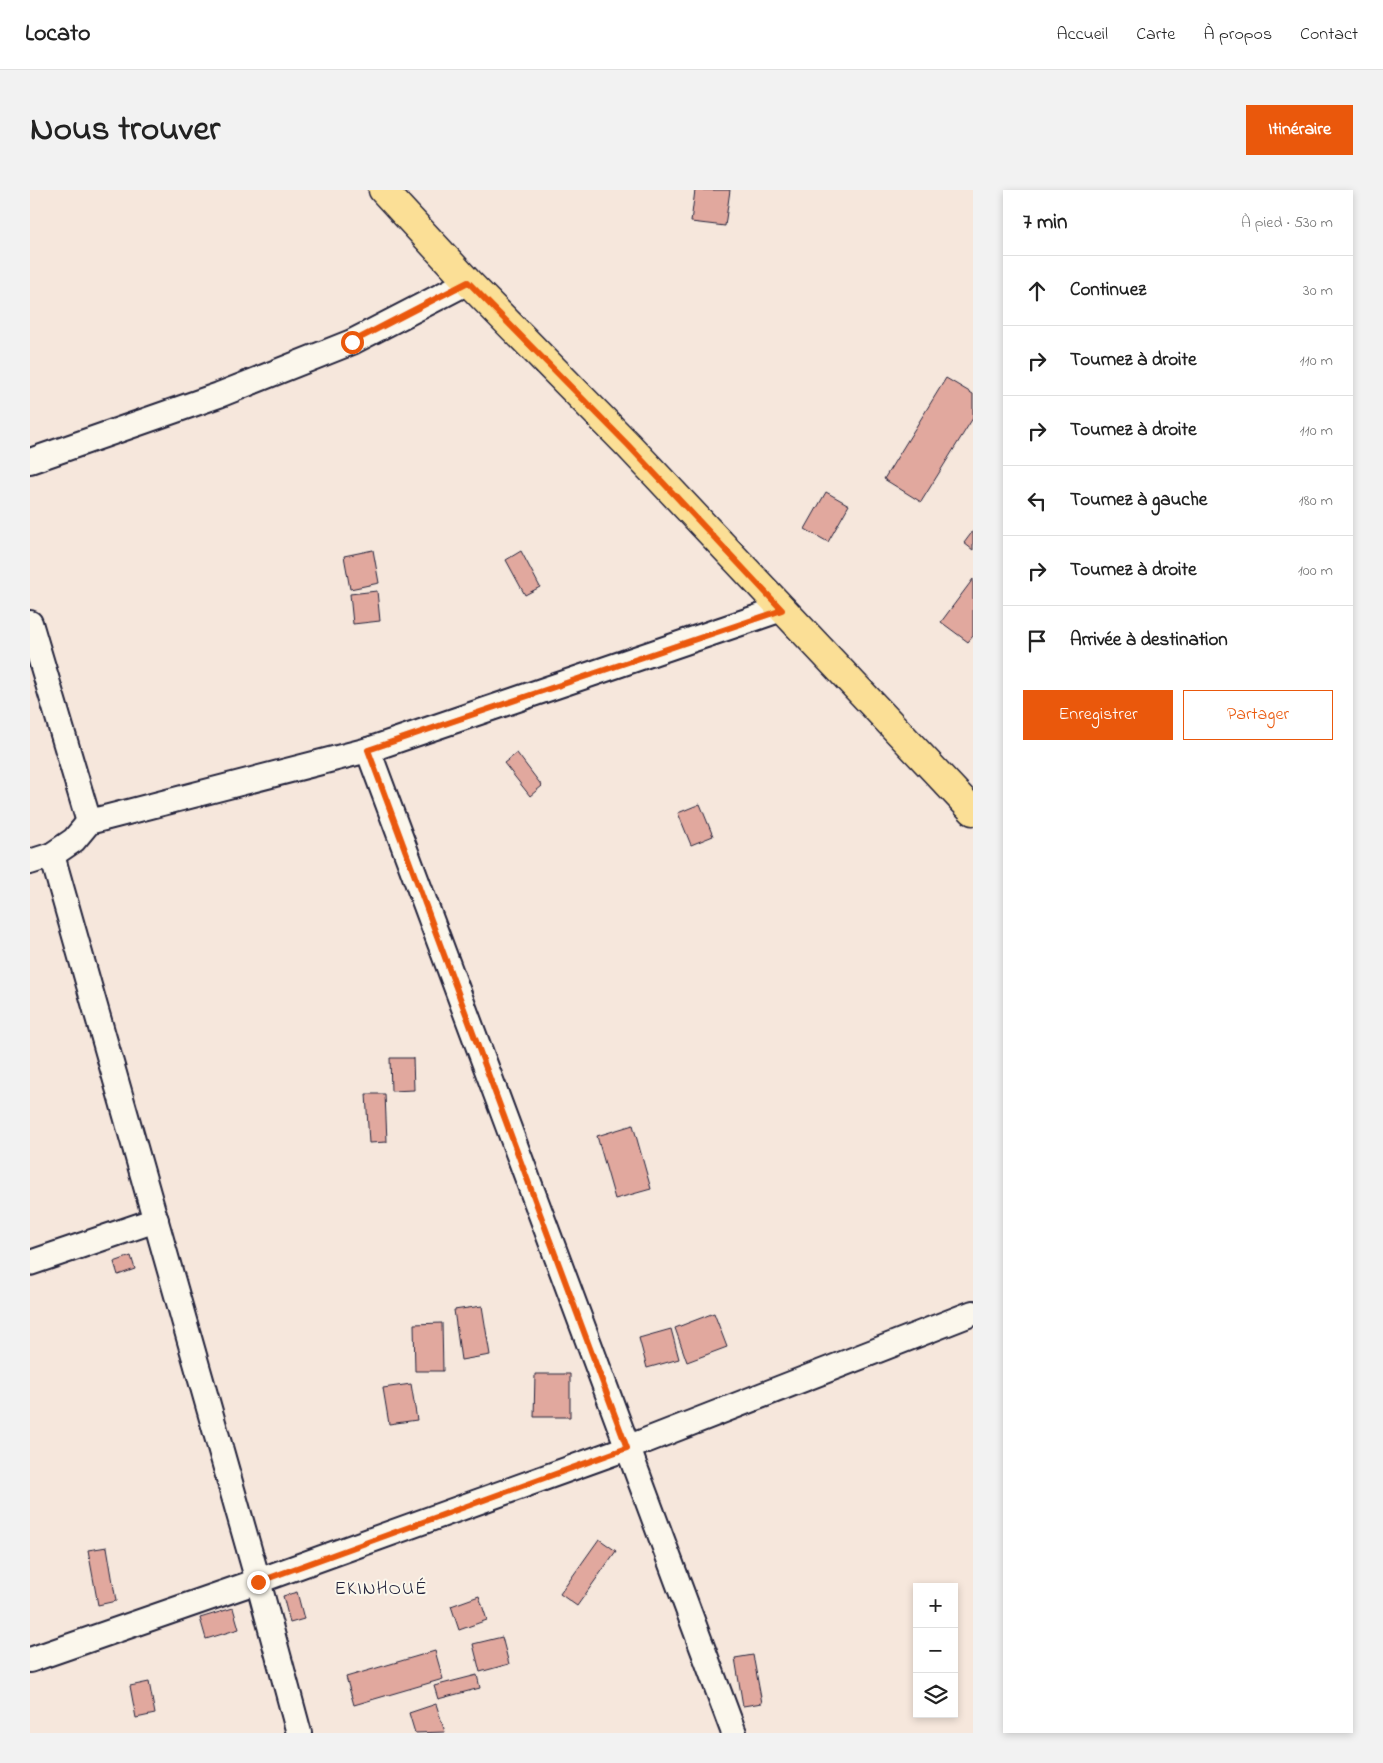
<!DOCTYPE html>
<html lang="fr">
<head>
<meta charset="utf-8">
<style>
	:root { --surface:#fff; --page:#f2f2f2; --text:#222; --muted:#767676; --line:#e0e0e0; --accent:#ea580c }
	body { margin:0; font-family:"Indie Flower",sans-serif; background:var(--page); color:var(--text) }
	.controls { position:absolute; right:15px; bottom:15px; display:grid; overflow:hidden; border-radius:0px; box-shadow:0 2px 8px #0003 }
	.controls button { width:45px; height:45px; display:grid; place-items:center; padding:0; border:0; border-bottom:1px solid var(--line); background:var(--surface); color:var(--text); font:25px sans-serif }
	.stop { position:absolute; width:15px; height:15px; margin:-11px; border:4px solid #ea580c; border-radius:50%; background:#fff }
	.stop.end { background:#ea580c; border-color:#fff; box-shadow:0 1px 5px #0008 }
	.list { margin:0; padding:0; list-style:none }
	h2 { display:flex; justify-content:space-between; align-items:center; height:65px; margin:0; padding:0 20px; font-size:21px }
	h2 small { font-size:16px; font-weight:400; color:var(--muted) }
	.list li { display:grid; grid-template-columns:32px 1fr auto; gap:15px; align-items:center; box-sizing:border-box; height:70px; padding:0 20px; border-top:1px solid var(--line) }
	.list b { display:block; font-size:19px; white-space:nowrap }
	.list em { font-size:16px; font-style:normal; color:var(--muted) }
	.actions { display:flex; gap:10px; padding:15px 20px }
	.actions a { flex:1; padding:11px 0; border:1px solid var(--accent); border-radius:0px; text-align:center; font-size:18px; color:var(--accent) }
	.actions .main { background:var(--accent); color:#fff }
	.icon { flex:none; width:28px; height:28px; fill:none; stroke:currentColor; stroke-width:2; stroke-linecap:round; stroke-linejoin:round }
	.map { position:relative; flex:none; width:943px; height:1543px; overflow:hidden; border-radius:0px }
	header { display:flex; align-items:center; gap:30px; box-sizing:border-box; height:70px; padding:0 25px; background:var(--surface); border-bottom:1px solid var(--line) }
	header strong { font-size:24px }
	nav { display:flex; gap:28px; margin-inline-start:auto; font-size:18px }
	.intro { display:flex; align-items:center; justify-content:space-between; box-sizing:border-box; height:120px; padding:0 30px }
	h1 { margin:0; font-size:35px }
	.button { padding:12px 22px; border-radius:0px; background:var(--accent); color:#fff; font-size:18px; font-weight:700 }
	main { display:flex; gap:30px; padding:0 30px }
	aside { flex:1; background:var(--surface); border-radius:0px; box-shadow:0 2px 8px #0003 }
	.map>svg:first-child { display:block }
</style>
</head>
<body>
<header>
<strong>Locato</strong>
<nav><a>Accueil</a><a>Carte</a><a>À propos</a><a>Contact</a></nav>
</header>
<div class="intro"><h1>Nous trouver</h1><a class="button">Itinéraire</a></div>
<main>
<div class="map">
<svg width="943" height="1543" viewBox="0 0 943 1543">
	<rect width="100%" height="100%" fill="#f6e7dc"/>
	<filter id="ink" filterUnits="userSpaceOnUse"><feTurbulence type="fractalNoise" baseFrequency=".02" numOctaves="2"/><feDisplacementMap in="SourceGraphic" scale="10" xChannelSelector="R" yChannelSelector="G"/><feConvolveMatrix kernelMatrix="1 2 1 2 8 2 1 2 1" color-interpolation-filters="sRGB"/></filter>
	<g filter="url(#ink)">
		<g fill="#e1a89e" stroke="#22223b">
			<polygon points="665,0 700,0 695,36 661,32"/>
			<polygon points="916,188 943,204 943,228 891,312 854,289"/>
			<polygon points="796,302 819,315 798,352 775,339"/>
			<polygon points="943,341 943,360 934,353"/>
			<polygon points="343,360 349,393 320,399 314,366"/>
			<polygon points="491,361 510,397 495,405 476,370"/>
			<polygon points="943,389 943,446 938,452 911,432"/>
			<polygon points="347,401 350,431 323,434 320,404"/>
			<polygon points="487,563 512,596 500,606 474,573"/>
			<polygon points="670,614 683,646 661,655 648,623"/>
			<polygon points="360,868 383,868 384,900 361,901"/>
			<polygon points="336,904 355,904 357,952 339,953"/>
			<polygon points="603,935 621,999 585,1009 567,946"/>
			<polygon points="101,1066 105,1079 88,1085 84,1072"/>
			<polygon points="452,1116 460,1165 431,1170 424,1120"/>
			<polygon points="684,1123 697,1157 657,1172 645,1138"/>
			<polygon points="412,1133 413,1181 385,1181 384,1134"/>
			<polygon points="641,1139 649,1169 617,1178 609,1148"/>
			<polygon points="505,1184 540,1184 540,1227 504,1227"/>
			<polygon points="381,1194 387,1230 359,1234 353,1198"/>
			<polygon points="569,1349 586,1361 547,1416 530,1404"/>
			<polygon points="77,1357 86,1411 68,1415 58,1360"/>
			<polygon points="267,1402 274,1429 260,1433 253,1406"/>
			<polygon points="449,1406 457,1430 429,1440 421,1416"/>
			<polygon points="203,1418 209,1439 176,1449 170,1428"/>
			<polygon points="472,1447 479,1474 450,1482 443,1454"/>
			<polygon points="405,1461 413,1489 324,1515 316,1487"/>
			<polygon points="723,1465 732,1513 713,1516 705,1468"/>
			<polygon points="447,1485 450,1498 408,1509 404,1496"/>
			<polygon points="119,1492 125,1524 106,1528 100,1496"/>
			<polygon points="406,1514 415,1542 385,1543 379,1523"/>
		</g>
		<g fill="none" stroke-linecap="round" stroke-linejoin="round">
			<g stroke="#22223b" stroke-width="28">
				<g id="minor">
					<polyline points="0,271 189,205 322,152 438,92"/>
					<polyline points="0,433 59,632"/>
					<polyline points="338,560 704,1543"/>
					<polyline points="22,665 228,1391 269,1543"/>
					<polyline points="0,672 22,665 44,650 59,632 338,560 752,419"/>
					<polyline points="0,1073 126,1030"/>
					<polyline points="0,1470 228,1391 597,1258 943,1123"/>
				</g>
			</g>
			<g stroke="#22223b" stroke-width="31">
				<polyline id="primary" points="353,0 438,92 598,255 943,621"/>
			</g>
			<use href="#minor" stroke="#fbf7ec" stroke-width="24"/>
			<use href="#primary" stroke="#fbdf96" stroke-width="28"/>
		</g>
	</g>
	<g fill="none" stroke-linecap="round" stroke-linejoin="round" filter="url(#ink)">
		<polyline stroke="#ea580c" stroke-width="6" points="228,1392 597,1258 338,560 752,420 598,255 438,92 322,152"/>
	</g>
	<g text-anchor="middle" stroke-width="4" stroke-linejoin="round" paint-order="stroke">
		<g font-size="19" letter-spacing="1" fill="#22223b" stroke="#fbf7ec">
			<text x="351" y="1404">EKINHOUÉ</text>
		</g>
	</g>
</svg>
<div class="controls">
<button>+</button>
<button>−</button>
<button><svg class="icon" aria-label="layers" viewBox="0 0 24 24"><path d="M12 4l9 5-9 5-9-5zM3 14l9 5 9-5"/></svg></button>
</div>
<div class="stop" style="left:322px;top:152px"></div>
<div class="stop end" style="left:228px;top:1392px"></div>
</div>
<aside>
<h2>7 min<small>À pied · 530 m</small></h2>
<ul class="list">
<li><svg class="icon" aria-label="ahead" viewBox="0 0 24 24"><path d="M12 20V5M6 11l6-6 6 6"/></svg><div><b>Continuez</b></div><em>30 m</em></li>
<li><svg class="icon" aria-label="right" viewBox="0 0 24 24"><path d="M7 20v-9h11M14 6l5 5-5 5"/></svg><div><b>Tournez à droite</b></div><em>110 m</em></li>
<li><svg class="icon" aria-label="right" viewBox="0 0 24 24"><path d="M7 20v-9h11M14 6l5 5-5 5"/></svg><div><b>Tournez à droite</b></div><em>110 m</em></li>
<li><svg class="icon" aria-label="left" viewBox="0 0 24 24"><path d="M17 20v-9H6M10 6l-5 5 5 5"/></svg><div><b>Tournez à gauche</b></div><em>180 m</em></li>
<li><svg class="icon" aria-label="right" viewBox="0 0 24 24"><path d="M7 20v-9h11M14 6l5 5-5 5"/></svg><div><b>Tournez à droite</b></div><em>100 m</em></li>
<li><svg class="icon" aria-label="arrive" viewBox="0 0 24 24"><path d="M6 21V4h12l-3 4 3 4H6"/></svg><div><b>Arrivée à destination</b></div></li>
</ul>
<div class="actions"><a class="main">Enregistrer</a><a>Partager</a></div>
</aside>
</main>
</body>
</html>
